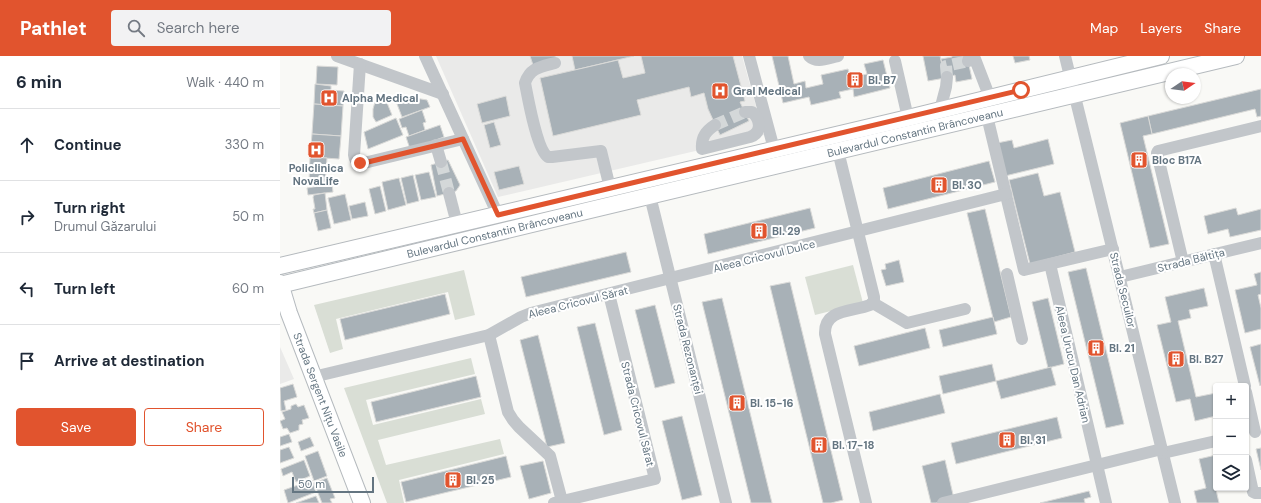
<!DOCTYPE html>
<html lang="en">
<head>
<meta charset="utf-8">
<style>
	:root { --surface:#fff; --page:#f2f2f3; --text:#1f2937; --muted:#747a83; --line:#e0e1e3; --accent:#e1542e }
	body { margin:0; font-family:"DM Sans",sans-serif; background:var(--page); color:var(--text) }
	.controls { position:absolute; right:12px; bottom:12px; display:grid; overflow:hidden; border-radius:4px; box-shadow:0 1px 3px #0004 }
	.controls button { width:36px; height:36px; display:grid; place-items:center; padding:0; border:0; border-bottom:1px solid var(--line); background:var(--surface); color:var(--text); font:20px sans-serif }
	.compass { position:absolute; left:885px; top:12px; width:36px; height:36px; border-radius:50%; background:var(--surface); box-shadow:0 1px 3px #0004; rotate:77deg }
	.scale { position:absolute; left:12px; bottom:10px; width:82px; box-sizing:border-box; padding-left:4px; border:2px solid #647581; border-top:0; font-size:11px; line-height:14px; white-space:nowrap; color:#647581; -webkit-text-stroke:3px #fff; paint-order:stroke }
	.stop { position:absolute; width:12px; height:12px; margin:-9px; border:3px solid #e1542e; border-radius:50%; background:#fff }
	.stop.end { background:#e1542e; border-color:#fff; box-shadow:0 1px 4px #0008 }
	.list { margin:0; padding:0; list-style:none }
	h2 { display:flex; justify-content:space-between; align-items:center; height:52px; margin:0; padding:0 16px; font-size:17px }
	h2 small { font-size:13px; font-weight:400; color:var(--muted) }
	.list li { display:grid; grid-template-columns:26px 1fr auto; gap:12px; align-items:center; box-sizing:border-box; height:72px; padding:0 16px; border-top:1px solid var(--line) }
	.list b { display:block; font-size:15px; white-space:nowrap }
	.list p { margin:0; font-size:13px; white-space:nowrap; color:var(--muted) }
	.list em { font-size:13px; font-style:normal; color:var(--muted) }
	.actions { display:flex; gap:8px; padding:12px 16px }
	.actions a { flex:1; padding:9px 0; border:1px solid var(--accent); border-radius:4px; text-align:center; font-size:14px; color:var(--accent) }
	.actions .main { background:var(--accent); color:#fff }
	.icon { flex:none; width:22px; height:22px; fill:none; stroke:currentColor; stroke-width:2; stroke-linecap:round; stroke-linejoin:round }
	.map { position:relative; flex:none; width:981px; height:447px; overflow:hidden }
	header { display:flex; align-items:center; gap:24px; box-sizing:border-box; height:56px; padding:0 20px; background:var(--accent); color:#fff }
	header strong { font-size:19px }
	nav { display:flex; gap:22px; margin-inline-start:auto; font-size:14px }
	.search { width:280px; height:36px; background:var(--page); display:flex; align-items:center; gap:10px; box-sizing:border-box; padding:0 14px; border-radius:4px; color:var(--muted); font-size:15px }
	main { display:flex }
	aside { flex:1; background:var(--surface) }
	.map>svg:first-child { display:block }
</style>
</head>
<body>
<header>
<strong>Pathlet</strong>
<div class="search"><svg class="icon" aria-label="search" viewBox="0 0 24 24"><circle cx="10" cy="10" r="6"/><path d="M15 15l6 6"/></svg>Search here</div>
<nav><a>Map</a><a>Layers</a><a>Share</a></nav>
</header>
<main>
<aside>
<h2>6 min<small>Walk · 440 m</small></h2>
<ul class="list">
<li><svg class="icon" aria-label="ahead" viewBox="0 0 24 24"><path d="M12 20V5M6 11l6-6 6 6"/></svg><div><b>Continue</b></div><em>330 m</em></li>
<li><svg class="icon" aria-label="right" viewBox="0 0 24 24"><path d="M7 20v-9h11M14 6l5 5-5 5"/></svg><div><b>Turn right</b><p>Drumul Găzarului</p></div><em>50 m</em></li>
<li><svg class="icon" aria-label="left" viewBox="0 0 24 24"><path d="M17 20v-9H6M10 6l-5 5 5 5"/></svg><div><b>Turn left</b></div><em>60 m</em></li>
<li><svg class="icon" aria-label="arrive" viewBox="0 0 24 24"><path d="M6 21V4h12l-3 4 3 4H6"/></svg><div><b>Arrive at destination</b></div></li>
</ul>
<div class="actions"><a class="main">Save</a><a>Share</a></div>
</aside>
<div class="map">
<svg width="981" height="447" viewBox="0 0 981 447">
	<rect width="100%" height="100%" fill="#f9f9f6"/>
	<g fill="#eaeae9">
		<polygon points="156,0 462,0 484,79 218,141"/>
		<polygon points="0,291 14,323 0,328"/>
	</g>
	<g fill="#d9ded5">
		<polygon points="573,209 583,247 535,259 525,221"/>
		<polygon points="184,214 195,259 175,264 168,236 56,263 63,293 50,297 34,249"/>
		<polygon points="191,302 195,318 86,344 93,369 201,343 205,358 98,384 106,409 220,383 224,398 119,424 124,447 107,447 64,332"/>
	</g>
	<g fill="#a8b1b7" stroke="#dadad8">
		<polygon points="250,0 275,0 276,3 253,9"/>
		<polygon points="292,0 354,0 295,14"/>
		<polygon points="361,0 453,0 465,45 460,46 469,65 440,79 428,53 424,37 411,41 409,31 357,44 361,59 273,80 260,22 338,4 343,22 365,17"/>
		<polygon points="492,0 508,0 514,28 525,25 526,32 543,28 541,19 568,13 570,22 587,18 584,8 603,4 610,32 574,41 573,33 559,36 561,42 531,49 529,41 503,47"/>
		<polygon points="643,0 660,0 665,22 648,25"/>
		<polygon points="672,0 687,0 692,23 676,26 675,19 665,22 661,3 672,1"/>
		<polygon points="733,0 749,0 750,4 735,7"/>
		<polygon points="37,10 58,11 57,29 36,28"/>
		<polygon points="35,28 51,30 51,34 64,35 63,50 34,48"/>
		<polygon points="981,33 981,60 977,61 975,53 872,78 868,60"/>
		<polygon points="103,37 112,59 96,66 93,61 93,53 95,46"/>
		<polygon points="226,40 230,60 202,67 197,48"/>
		<polygon points="135,42 147,44 150,51 122,61 117,48"/>
		<polygon points="34,48 63,50 61,80 32,78"/>
		<polygon points="142,54 146,66 143,67 145,74 129,80 126,71 122,72 119,63"/>
		<polygon points="868,60 872,78 863,80 889,188 870,192 840,67"/>
		<polygon points="116,62 123,79 88,93 84,76"/>
		<polygon points="214,66 221,89 210,92 204,69"/>
		<polygon points="160,69 164,81 130,93 126,81"/>
		<polygon points="32,78 61,80 59,103 30,101"/>
		<polygon points="768,83 774,108 725,120 717,87 732,84 734,92"/>
		<polygon points="30,101 47,102 45,127 29,126"/>
		<polygon points="168,104 180,129 176,135 157,140 151,109"/>
		<polygon points="709,105 715,126 608,153 603,132"/>
		<polygon points="239,110 244,128 219,134 214,116"/>
		<polygon points="149,116 156,141 141,144 135,119"/>
		<polygon points="758,117 764,140 780,136 795,196 750,208 729,124"/>
		<polygon points="133,119 139,145 127,148 121,122"/>
		<polygon points="119,122 126,149 108,154 102,126"/>
		<polygon points="52,128 53,136 28,139 27,132"/>
		<polygon points="100,130 106,155 95,158 89,133"/>
		<polygon points="45,137 47,154 34,157 33,153 35,153 33,141 34,139"/>
		<polygon points="65,138 71,164 54,168 48,142"/>
		<polygon points="85,146 88,160 72,163 69,150"/>
		<polygon points="530,152 535,172 428,198 424,178"/>
		<polygon points="956,152 958,159 981,153 981,174 950,181 948,173 928,178 924,160"/>
		<polygon points="705,153 731,261 714,266 687,157"/>
		<polygon points="47,154 51,172 38,175 34,157"/>
		<polygon points="346,196 351,216 246,241 241,221"/>
		<polygon points="619,204 624,226 606,230 601,214 606,213 605,208"/>
		<polygon points="806,212 844,368 826,372 788,216"/>
		<polygon points="981,216 981,238 978,239 981,252 981,273 965,277 955,234 977,229 974,218"/>
		<polygon points="510,226 563,444 551,447 543,447 490,230"/>
		<polygon points="924,232 928,250 909,254 911,262 898,265 916,341 936,337 936,360 915,365 910,343 896,346 877,269 891,266 885,241"/>
		<polygon points="165,238 170,258 65,284 60,263"/>
		<polygon points="442,242 492,447 471,447 422,246"/>
		<polygon points="768,242 784,308 768,312 752,246"/>
		<polygon points="375,249 395,327 375,332 355,254"/>
		<polygon points="713,261 717,278 663,291 659,274"/>
		<polygon points="315,267 342,374 324,379 297,271"/>
		<polygon points="645,272 650,292 579,310 574,290"/>
		<polygon points="258,279 285,387 267,391 240,284"/>
		<polygon points="981,288 981,329 980,330 970,291"/>
		<polygon points="712,308 716,325 663,338 659,320"/>
		<polygon points="771,311 776,329 721,343 716,325"/>
		<polygon points="196,320 201,341 96,366 91,346"/>
		<polygon points="13,328 17,341 4,345 6,354 1,355 0,332"/>
		<polygon points="660,338 665,357 593,375 589,356"/>
		<polygon points="16,348 18,351 24,349 29,362 22,364 23,368 19,369 19,374 10,377 7,372 3,373 0,365 5,363 2,356 11,353 11,350"/>
		<polygon points="402,360 422,439 402,444 382,365"/>
		<polygon points="777,361 782,382 676,408 671,387"/>
		<polygon points="9,378 12,386 0,390 0,381"/>
		<polygon points="30,381 34,390 21,395 18,386"/>
		<polygon points="9,391 14,402 0,407 0,394"/>
		<polygon points="981,392 981,414 976,393"/>
		<polygon points="38,395 47,420 34,425 25,400"/>
		<polygon points="936,399 936,429 935,429 939,447 917,447 914,435 926,432 919,403"/>
		<polygon points="226,400 231,421 126,446 121,426"/>
		<polygon points="24,404 30,420 16,426 12,416 3,420 1,413"/>
		<polygon points="665,404 674,443 656,447 651,447 642,410"/>
		<polygon points="263,405 271,437 249,443 240,410"/>
		<polygon points="47,422 55,442 50,443 52,447 42,447 34,427"/>
		<polygon points="32,424 36,436 8,447 4,434"/>
		<polygon points="809,435 811,441 804,443 805,447 760,447"/>
		<polygon points="36,440 39,447 16,447"/>
	</g>
	<g fill="none" stroke-linecap="round" stroke-linejoin="round">
		<g stroke="#d4d8d9" stroke-width="12" stroke-dasharray="12 6" stroke-linecap="butt">
			<polyline points="667,21 666,10 688,5"/>
			<polyline points="435,69 465,56"/>
			<polyline points="161,106 169,137"/>
		</g>
		<g stroke="#b5babe" stroke-width="18">
			<g id="major">
				<polyline points="0,210 628,62 881,0"/>
				<path id="s1" d="M0,227l9,30 73,190"/>
				<path id="s2" d="M0,229l306,-74 650,-155"/>
			</g>
		</g>
		<g stroke="#c2c6ca" stroke-width="12">
			<polyline points="57,0 163,38"/>
			<polyline points="145,0 218,159"/>
			<polyline points="469,0 494,93"/>
			<path d="M529,0c8,8 19,2 29,0"/>
			<polyline points="785,0 895,447"/>
			<polyline points="615,5 628,62"/>
			<polyline points="688,5 695,3 710,42"/>
			<path d="M275,7c-15,4 -25,5 -30,20 3,15 12,67 23,74h4l49,-6 9,37"/>
			<path d="M80,8l-6,91c1,8 6,8 14,7l95,-23"/>
			<polyline points="660,54 666,31 667,21"/>
			<polyline points="707,60 744,214 833,193"/>
			<path d="M435,69c-9,6 -14,12 -13,24l48,-12c12,-4 11,-17 2,-25h-7"/>
			<polyline points="156,89 161,106"/>
			<path d="M558,95l36,146v4l-4,4c-17,7 -46,3 -45,29l41,169"/>
			<polyline points="169,137 177,168"/>
			<polyline points="370,140 446,447"/>
			<polyline points="934,198 965,330"/>
			<polyline points="903,206 877,97 878,95 981,70"/>
			<polyline points="770,208 826,447"/>
			<polyline points="727,218 742,283"/>
			<polyline points="840,221 981,187"/>
			<polyline points="593,247 627,267 685,253"/>
			<polyline points="209,279 228,356 233,364 239,371 270,400 282,445"/>
			<polyline points="33,321 209,279 241,261 251,257 726,138"/>
			<polyline points="966,336 975,376"/>
			<polyline points="883,397 936,385"/>
			<polyline points="966,404 973,436 975,437 981,437"/>
			<polyline points="274,447 375,423 329,238"/>
			<polyline points="663,447 882,393"/>
		</g>
		<use href="#major" stroke="#fff" stroke-width="16"/>
	</g>
	<g fill="none" stroke-linecap="round" stroke-linejoin="round">
		<polyline stroke="#e1542e" stroke-width="5" points="80,107 88,106 183,83 218,159 741,34"/>
	</g>
	<defs>
		<g id="building-square" transform="scale(0.9)"><rect x="-9" y="-9" width="18" height="18" rx="4" fill="#e1542e" stroke="#fff"/><path d="M-4-6H4V6H1V3H-1V6H-4ZM-2.5-4.3h1.7v1.8h-1.7ZM.8-4.3h1.7v1.8H.8ZM-2.5-1h1.7V.8h-1.7ZM.8-1h1.7V.8H.8Z" fill="#fff"/></g>
		<g id="hospital-square" transform="scale(0.9)"><rect x="-9" y="-9" width="18" height="18" rx="4" fill="#e1542e" stroke="#fff"/><path d="M-5-5h3v3.5h4V-5h3V5h-3V1.5h-4V5h-3Z" fill="#fff"/></g>
	</defs>
	<g fill-rule="evenodd">
		<use href="#building-square" x="575" y="24"/>
		<use href="#hospital-square" x="440" y="35"/>
		<use href="#hospital-square" x="49" y="42"/>
		<use href="#hospital-square" x="36" y="94"/>
		<use href="#building-square" x="859" y="104"/>
		<use href="#building-square" x="659" y="129"/>
		<use href="#building-square" x="479" y="175"/>
		<use href="#building-square" x="816" y="292"/>
		<use href="#building-square" x="896" y="303"/>
		<use href="#building-square" x="457" y="347"/>
		<use href="#building-square" x="727" y="384"/>
		<use href="#building-square" x="539" y="389"/>
		<use href="#building-square" x="173" y="424"/>
	</g>
	<g text-anchor="middle" stroke-width="4" stroke-linejoin="round" paint-order="stroke">
		<g font-size="11" font-weight="bold" fill="#647581" stroke="#fff" text-anchor="start">
			<text x="588" y="28">Bl. B7</text>
			<text x="453" y="39">Gral Medical</text>
			<text x="62" y="46">Alpha Medical</text>
			<text x="872" y="108">Bloc B17A</text>
			<text x="36" y="116" text-anchor="middle">Policlinica<tspan x="36" dy="13">NovaLife</tspan></text>
			<text x="672" y="133">Bl. 30</text>
			<text x="492" y="179">Bl. 29</text>
			<text x="829" y="296">Bl. 21</text>
			<text x="909" y="307">Bl. B27</text>
			<text x="470" y="351">Bl. 15-16</text>
			<text x="740" y="388">Bl. 31</text>
			<text x="552" y="393">Bl. 17-18</text>
			<text x="186" y="428">Bl. 25</text>
		</g>
		<g font-size="11" fill="#647581" stroke="#fff">
			<text dy="4" stroke="none"><textPath href="#s2" startOffset="653">Bulevardul Constantin Brâncoveanu</textPath></text>
			<text dy="4" stroke="none"><textPath href="#s2" startOffset="221">Bulevardul Constantin Brâncoveanu</textPath></text>
			<text transform="translate(484 200) rotate(-14)" y="4">Aleea Cricovul Dulce</text>
			<text transform="translate(911 204) rotate(-14)" y="4">Strada Băltița</text>
			<text transform="translate(843 234) rotate(76)" y="4">Strada Secuilor</text>
			<text transform="translate(298 246) rotate(-14)" y="4">Aleea Cricovul Sărat</text>
			<text transform="translate(408 293) rotate(76)" y="4">Strada Rezonanței</text>
			<text transform="translate(793 308) rotate(77)" y="4">Aleea Urucu Dan Adrian</text>
			<text dy="4" stroke="none"><textPath href="#s1" startOffset="119">Strada Sergent Nițu Vasile</textPath></text>
			<text transform="translate(358 358) rotate(76)" y="4">Strada Cricovul Sărat</text>
		</g>
	</g>
</svg>
<div class="controls">
<button>+</button>
<button>−</button>
<button><svg class="icon" aria-label="layers" viewBox="0 0 24 24"><path d="M12 4l9 5-9 5-9-5zM3 14l9 5 9-5"/></svg></button>
</div>
<svg class="compass" viewBox="-18 -18 36 36"><path d="M0-13l5 13h-10z" fill="#e53935"/><path d="M0 13l5-13h-10z" fill="#747a83"/></svg>
<div class="scale">50 m</div>
<div class="stop" style="left:741px;top:34px"></div>
<div class="stop end" style="left:80px;top:107px"></div>
</div>
</main>
</body>
</html>
